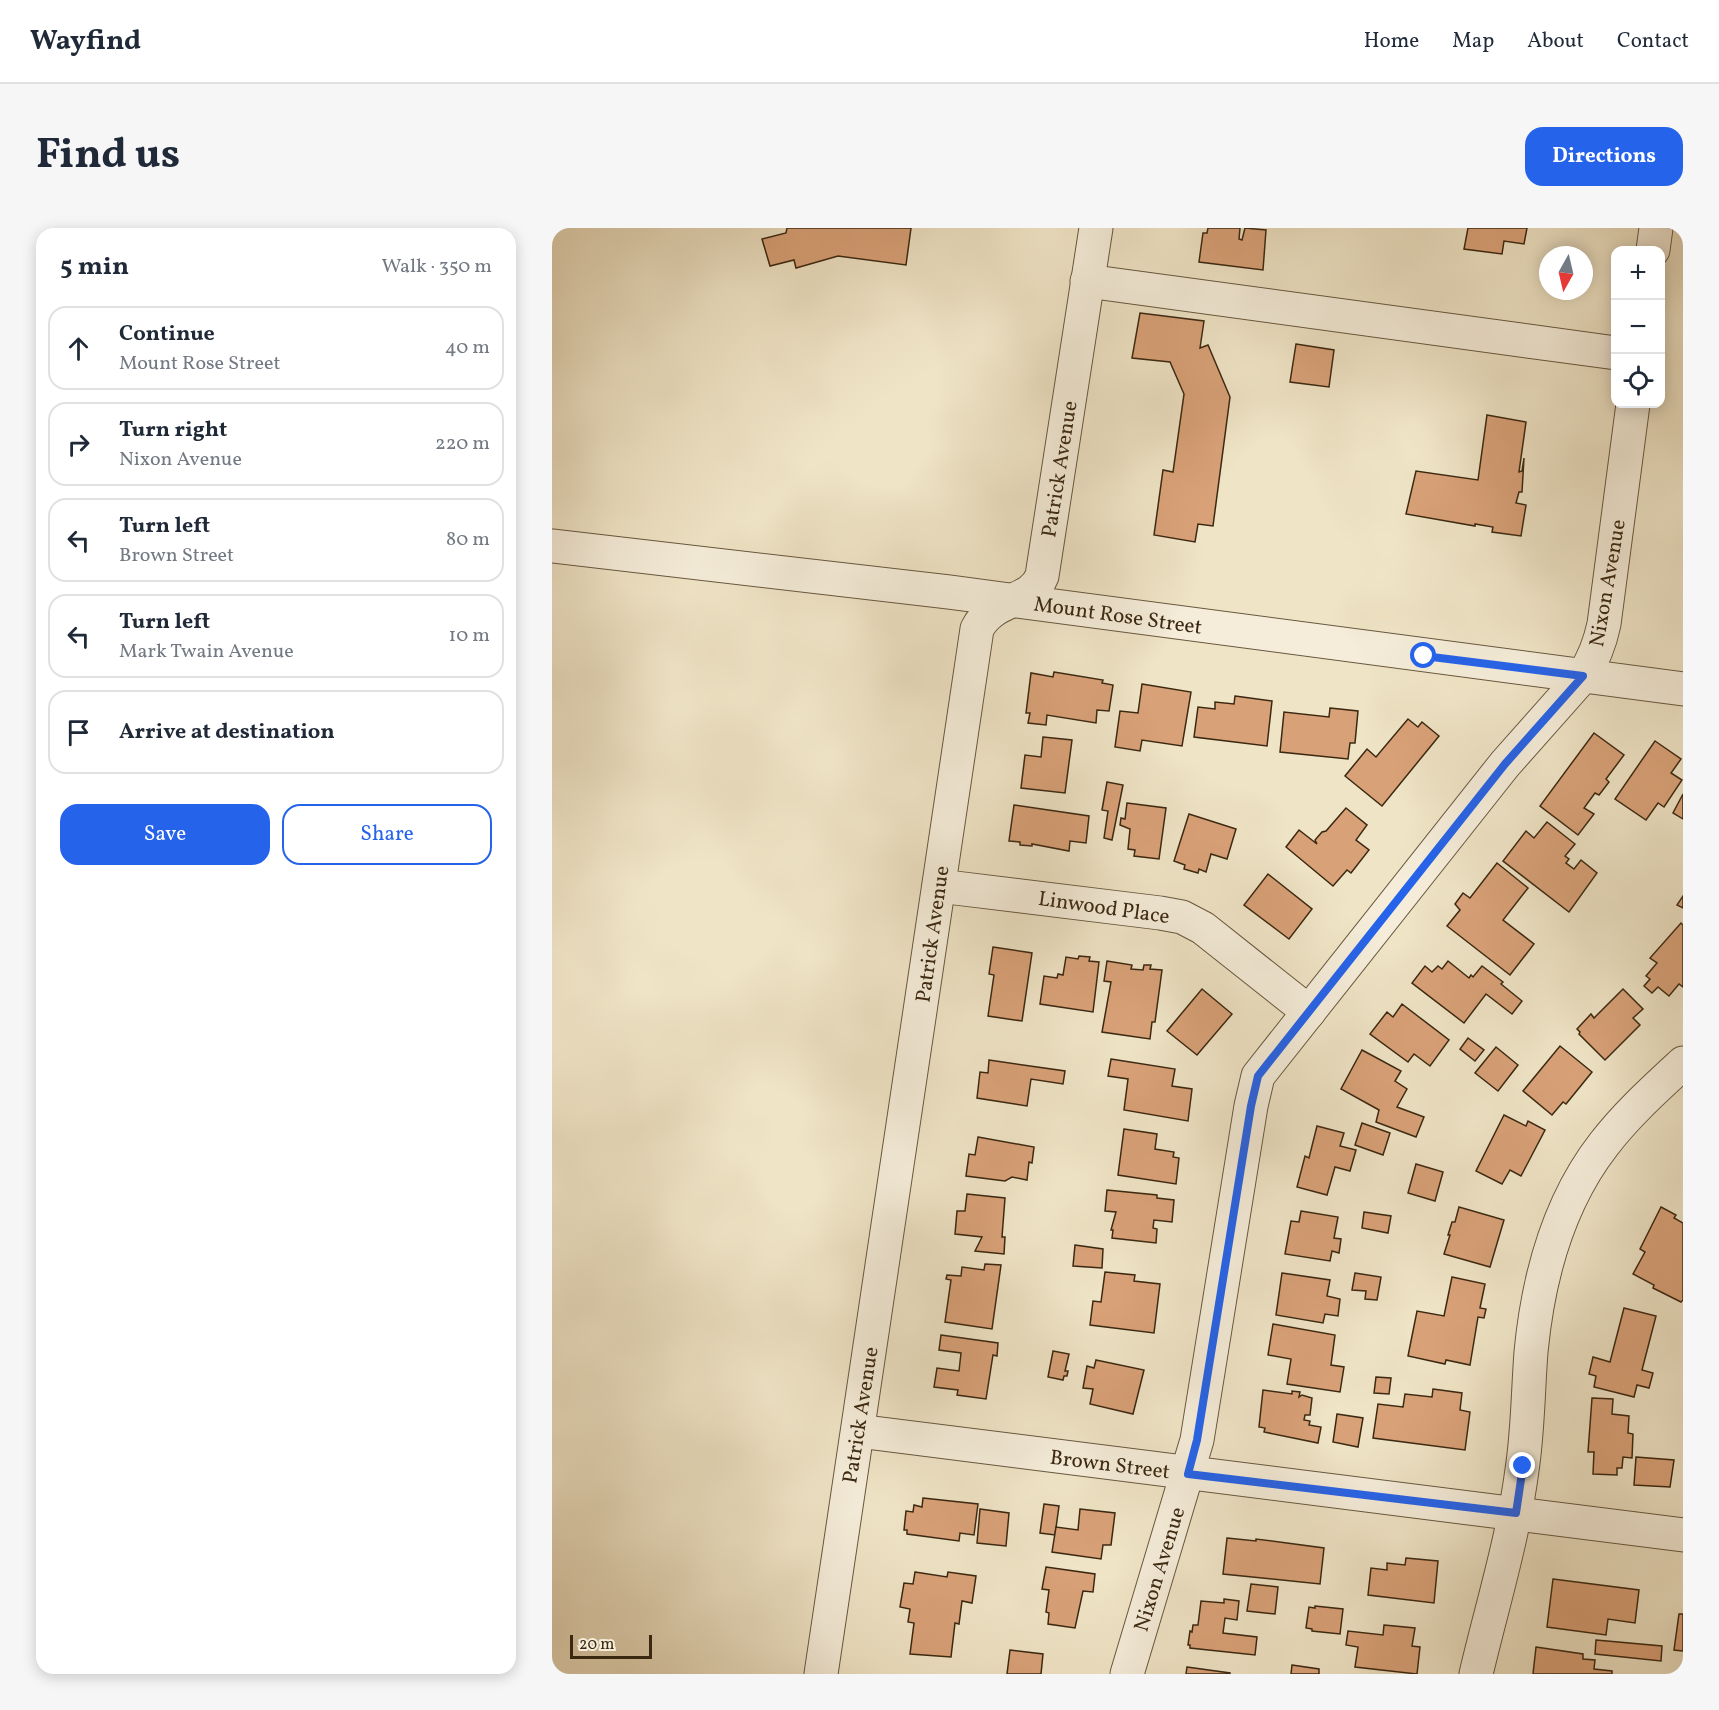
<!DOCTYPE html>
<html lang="en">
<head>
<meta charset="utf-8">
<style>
	:root { --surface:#fff; --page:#f6f6f7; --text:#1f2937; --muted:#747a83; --line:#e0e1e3; --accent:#2563eb }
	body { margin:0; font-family:Vollkorn,serif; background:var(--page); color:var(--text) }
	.controls { position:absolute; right:18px; top:18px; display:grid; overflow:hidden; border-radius:12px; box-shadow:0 3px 15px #0003 }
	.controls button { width:54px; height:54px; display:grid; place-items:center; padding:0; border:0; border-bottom:2px solid var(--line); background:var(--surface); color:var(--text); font:30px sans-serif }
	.compass { position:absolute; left:987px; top:18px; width:54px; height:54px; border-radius:50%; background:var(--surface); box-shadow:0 3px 15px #0003; rotate:188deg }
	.scale { position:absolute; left:18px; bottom:15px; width:82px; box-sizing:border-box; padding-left:6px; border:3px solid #3b2811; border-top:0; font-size:16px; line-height:21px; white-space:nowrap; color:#3b2811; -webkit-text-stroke:4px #f5edda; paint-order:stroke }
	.stop { position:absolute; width:18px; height:18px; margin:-14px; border:4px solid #2563eb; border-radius:50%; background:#fff }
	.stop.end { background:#2563eb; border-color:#fff; box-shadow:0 2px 6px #0008 }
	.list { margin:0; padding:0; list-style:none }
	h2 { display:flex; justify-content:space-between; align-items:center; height:78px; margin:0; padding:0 24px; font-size:26px }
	h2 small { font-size:20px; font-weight:400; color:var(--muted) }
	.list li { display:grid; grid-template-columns:39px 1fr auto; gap:18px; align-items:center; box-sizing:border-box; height:84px; margin:0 12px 12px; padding:0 12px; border:2px solid var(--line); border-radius:18px }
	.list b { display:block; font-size:22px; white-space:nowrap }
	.list p { margin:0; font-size:20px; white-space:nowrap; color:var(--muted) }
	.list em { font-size:20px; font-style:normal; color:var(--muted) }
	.actions { display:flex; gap:12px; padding:18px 24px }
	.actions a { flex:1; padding:14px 0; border:2px solid var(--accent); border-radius:18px; text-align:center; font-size:21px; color:var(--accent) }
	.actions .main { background:var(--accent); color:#fff }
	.icon { flex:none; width:33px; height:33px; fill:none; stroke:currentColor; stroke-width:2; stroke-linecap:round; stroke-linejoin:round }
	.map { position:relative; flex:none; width:1131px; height:1446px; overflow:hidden; border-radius:18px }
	header { display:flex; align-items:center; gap:36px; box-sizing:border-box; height:84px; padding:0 30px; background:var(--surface); border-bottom:2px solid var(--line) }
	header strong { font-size:28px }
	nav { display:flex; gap:33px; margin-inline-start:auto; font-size:21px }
	.intro { display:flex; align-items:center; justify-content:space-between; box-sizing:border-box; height:144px; padding:0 36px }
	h1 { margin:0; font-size:42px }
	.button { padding:15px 27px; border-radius:18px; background:var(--accent); color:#fff; font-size:21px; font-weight:700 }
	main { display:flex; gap:36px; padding:0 36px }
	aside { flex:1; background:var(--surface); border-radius:18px; box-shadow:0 3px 15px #0003 }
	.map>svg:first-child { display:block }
</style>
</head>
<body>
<header>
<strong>Wayfind</strong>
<nav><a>Home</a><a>Map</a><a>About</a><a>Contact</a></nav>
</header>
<div class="intro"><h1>Find us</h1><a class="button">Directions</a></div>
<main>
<aside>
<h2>5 min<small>Walk · 350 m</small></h2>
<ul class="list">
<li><svg class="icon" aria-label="ahead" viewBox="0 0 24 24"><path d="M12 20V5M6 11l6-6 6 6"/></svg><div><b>Continue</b><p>Mount Rose Street</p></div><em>40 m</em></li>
<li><svg class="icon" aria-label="right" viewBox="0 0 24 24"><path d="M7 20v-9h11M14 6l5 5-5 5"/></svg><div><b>Turn right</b><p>Nixon Avenue</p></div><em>220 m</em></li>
<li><svg class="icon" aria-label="left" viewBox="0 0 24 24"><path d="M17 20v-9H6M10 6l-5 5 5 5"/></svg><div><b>Turn left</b><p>Brown Street</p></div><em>80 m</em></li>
<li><svg class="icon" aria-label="left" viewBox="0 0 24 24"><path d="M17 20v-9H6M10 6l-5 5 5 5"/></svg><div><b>Turn left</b><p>Mark Twain Avenue</p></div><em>10 m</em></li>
<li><svg class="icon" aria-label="arrive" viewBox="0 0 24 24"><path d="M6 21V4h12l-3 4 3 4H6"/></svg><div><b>Arrive at destination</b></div></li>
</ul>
<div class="actions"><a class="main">Save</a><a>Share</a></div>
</aside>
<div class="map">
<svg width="1131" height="1446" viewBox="0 0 1131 1446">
	<rect width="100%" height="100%" fill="#efe4c6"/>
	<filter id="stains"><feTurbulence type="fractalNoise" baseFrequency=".00333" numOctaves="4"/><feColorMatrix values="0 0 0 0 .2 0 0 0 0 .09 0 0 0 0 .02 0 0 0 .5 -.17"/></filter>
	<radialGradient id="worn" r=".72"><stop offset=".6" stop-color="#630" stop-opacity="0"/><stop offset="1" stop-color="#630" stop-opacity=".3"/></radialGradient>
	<g fill="#d9a178" stroke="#3b2811" stroke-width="1.5">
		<polygon points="235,0 359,0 354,37 286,28 244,40 242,32 218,38 210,11 234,5"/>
		<polygon points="656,0 688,0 687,11 690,12 693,0 714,2 711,42 647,34 651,5 655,5"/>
		<polygon points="916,0 975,0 972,16 952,13 950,26 912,21"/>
		<polygon points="588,85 652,93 648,120 656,117 678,169 661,298 646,296 643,314 602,307 611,242 621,244 632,166 618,134 580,130"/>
		<polygon points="744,116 782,122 777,159 738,154"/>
		<polygon points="935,187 974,194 967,244 970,243 972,230 970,264 967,264 964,275 974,277 969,308 940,304 941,299 923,296 923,298 854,286 864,243 926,252"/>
		<polygon points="502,444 551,452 550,455 561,457 557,483 545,482 544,495 495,487 494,497 476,495 478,485 474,485 479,445 501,449"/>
		<polygon points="590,456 639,464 630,518 590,512 588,523 563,519 568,483 586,485"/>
		<polygon points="683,468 720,473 715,518 642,509 646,479 663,481 663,474 682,476"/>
		<polygon points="778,480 806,483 803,515 798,515 796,531 728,524 732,484 777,489"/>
		<polygon points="856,491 866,499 870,494 887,508 830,578 793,548 815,521 824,529"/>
		<polygon points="1042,505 1072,527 1054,551 1057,554 1047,567 1043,565 1032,580 1042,586 1026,607 988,578"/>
		<polygon points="491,509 520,512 513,565 469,560 473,527 489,529"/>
		<polygon points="1103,513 1129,531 1119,545 1130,552 1112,579 1106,575 1094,592 1063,571"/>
		<polygon points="555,554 571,557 560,612 552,610 556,583 550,582"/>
		<polygon points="1131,566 1131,591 1121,585"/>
		<polygon points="575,575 614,580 607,631 582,628 583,622 576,621 578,601 568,597 569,590 573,591"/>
		<polygon points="462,577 537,588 534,615 518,613 517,623 480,616 480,618 468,617 468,614 457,613"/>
		<polygon points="794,580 815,597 804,612 817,622 799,645 795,642 781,658 734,619 747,602 765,616 763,612 770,604 774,603"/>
		<polygon points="637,586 684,601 675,631 659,626 654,644 647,641 646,645 632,641 633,637 622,633"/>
		<polygon points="995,594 1023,616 1013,628 1017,631 1014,635 1022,641 1029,632 1045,645 1017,684 951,633 974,603 982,610"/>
		<polygon points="945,635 976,660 951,692 982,716 958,747 895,698 908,682 903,676 911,665 918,670"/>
		<polygon points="716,646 760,681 737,711 692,677"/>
		<polygon points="1131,668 1131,680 1125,677"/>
		<polygon points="1129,695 1131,697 1131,759 1127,756 1117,768 1106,759 1100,765 1092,758 1098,751 1094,748 1105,735 1098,730"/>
		<polygon points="441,719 480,725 470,793 436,788 442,747 437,746"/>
		<polygon points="527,728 538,729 537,733 547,734 541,784 488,776 492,748 505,750 506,746 511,747 514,729 526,731"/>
		<polygon points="555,733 580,737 579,741 591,742 592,737 599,737 598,741 610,742 603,794 600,794 598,811 550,804 559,754 552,753"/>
		<polygon points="896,733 917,750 919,747 921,749 930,738 951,754 949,756 970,773 960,786 934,766 912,795 860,755 873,738 880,744 886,738 890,741"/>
		<polygon points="650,761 680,786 645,827 615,803"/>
		<polygon points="1071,761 1091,781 1081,790 1088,797 1053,832 1027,806 1028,804 1025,801 1039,786 1042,790"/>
		<polygon points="850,776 897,812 878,838 862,826 856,834 818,806 835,784 841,789"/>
		<polygon points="916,810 932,822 923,833 908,821"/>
		<polygon points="1008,818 1040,844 1014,876 1011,874 1000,887 971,863"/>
		<polygon points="944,819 966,837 946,863 923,845"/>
		<polygon points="810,822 849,843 843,853 855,861 845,879 872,889 864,909 824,894 827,882 789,861"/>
		<polygon points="559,831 623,841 620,858 640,861 636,893 572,882 576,851 556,848"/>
		<polygon points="437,832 513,843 511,856 479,851 475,878 425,870 428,844 436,845"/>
		<polygon points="952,887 974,898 976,893 993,902 969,948 958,942 950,956 924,943"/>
		<polygon points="810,895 838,905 831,927 803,917"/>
		<polygon points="765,898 792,905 788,918 804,922 798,943 783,939 775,967 745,959 753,928 757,930"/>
		<polygon points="572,901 605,906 603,921 622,924 621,929 627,930 624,956 566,947"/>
		<polygon points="426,909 482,919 480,935 477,934 475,952 460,949 453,953 414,948 417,926 423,927"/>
		<polygon points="864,936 891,944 883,973 856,965"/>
		<polygon points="555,962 605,967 605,970 622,972 620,994 602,992 601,1000 605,1001 604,1015 560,1010 561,1002 559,1002 564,984 553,983"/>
		<polygon points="415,966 453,970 450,1009 453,1009 452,1026 423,1023 430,1009 403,1006 405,983 413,983"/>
		<polygon points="907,979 952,992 938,1039 892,1026 898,1007 896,1007 900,994 903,994"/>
		<polygon points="1109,979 1124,987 1122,990 1131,995 1131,1072 1129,1074 1101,1060 1102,1057 1081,1046 1093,1024 1088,1021"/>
		<polygon points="749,983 786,989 782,1010 789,1011 787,1025 780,1023 778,1033 733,1026 739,993 747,994"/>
		<polygon points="812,984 839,988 836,1005 810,1000"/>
		<polygon points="523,1017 551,1021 550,1040 521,1038"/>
		<polygon points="433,1036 449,1037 440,1101 393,1094 399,1052 394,1051 395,1047 409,1048 410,1039 432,1042"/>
		<polygon points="553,1044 583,1047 582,1053 608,1056 602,1105 538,1097 541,1073 549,1074"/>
		<polygon points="730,1045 778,1052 775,1068 788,1071 786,1088 773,1086 771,1095 724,1087"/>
		<polygon points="803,1045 829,1049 825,1072 813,1071 814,1063 800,1062"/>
		<polygon points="900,1049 933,1056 928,1080 934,1081 932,1090 926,1089 918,1137 894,1132 893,1136 856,1128 865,1083 892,1088"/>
		<polygon points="1072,1080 1104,1088 1090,1142 1101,1145 1097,1160 1085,1157 1082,1169 1042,1159 1044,1148 1037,1146 1041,1129 1058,1134"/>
		<polygon points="721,1096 783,1107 779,1137 792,1139 788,1164 735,1156 739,1131 716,1127"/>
		<polygon points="389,1107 446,1115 445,1128 441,1127 434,1171 405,1167 406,1162 382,1159 385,1140 407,1143 409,1125 387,1122"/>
		<polygon points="501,1123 517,1126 513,1143 516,1143 515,1148 512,1148 511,1152 496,1149"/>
		<polygon points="544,1132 592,1142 581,1186 538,1176 541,1161 531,1160 535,1138 542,1140"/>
		<polygon points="824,1149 839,1150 837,1166 822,1165"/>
		<polygon points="881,1161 910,1165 908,1182 918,1184 913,1222 821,1210 826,1176 851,1179 853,1166 880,1169"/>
		<polygon points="711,1162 740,1166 740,1163 748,1164 747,1169 750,1167 760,1170 758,1187 753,1187 752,1192 758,1193 757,1197 769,1199 766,1215 712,1204 713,1200 707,1199"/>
		<polygon points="1040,1170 1061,1171 1060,1186 1077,1188 1076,1205 1081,1206 1080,1230 1071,1229 1070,1240 1065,1240 1065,1247 1041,1246 1042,1224 1036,1224"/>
		<polygon points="785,1186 811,1190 806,1219 781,1214"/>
		<polygon points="1084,1229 1122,1232 1118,1259 1082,1257"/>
		<polygon points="371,1270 426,1276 422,1307 408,1305 407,1313 355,1306 355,1302 352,1302 354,1283 361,1284 362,1277 370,1279"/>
		<polygon points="492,1276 507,1278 503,1307 488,1305"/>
		<polygon points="428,1281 457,1285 454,1318 425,1315"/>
		<polygon points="528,1281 563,1285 559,1317 551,1317 549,1331 500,1324 504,1299 526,1302"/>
		<polygon points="675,1310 704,1313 704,1311 772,1320 768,1356 671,1346"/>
		<polygon points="854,1330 886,1333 882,1375 816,1367 819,1340 835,1342 835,1335 853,1337"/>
		<polygon points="494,1339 543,1346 541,1364 531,1363 523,1400 496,1396 497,1385 494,1384 497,1362 490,1361"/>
		<polygon points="363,1344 395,1349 396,1344 424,1348 420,1375 410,1373 407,1396 403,1395 399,1429 358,1426 362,1395 356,1394 358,1381 348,1379 352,1355 361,1356"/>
		<polygon points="1001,1351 1087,1362 1083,1395 1056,1391 1054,1407 995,1399"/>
		<polygon points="699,1356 726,1359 723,1386 695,1383"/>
		<polygon points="672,1371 687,1373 685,1392 673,1390 671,1405 705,1409 703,1427 638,1420 638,1417 636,1417 638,1403 640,1404 641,1397 646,1397 649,1373 672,1375"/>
		<polygon points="763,1378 791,1381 788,1406 760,1403 760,1401 754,1400 757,1379 763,1380"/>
		<polygon points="1127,1386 1131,1386 1131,1423 1122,1422"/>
		<polygon points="832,1397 863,1400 860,1418 868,1419 865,1446 803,1439 806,1419 794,1417 796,1403 831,1407"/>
		<polygon points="1044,1412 1110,1418 1109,1433 1043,1426"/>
		<polygon points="984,1419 1031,1426 1031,1431 1043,1432 1042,1441 1060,1443 1060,1446 981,1446"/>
		<polygon points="458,1422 491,1426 489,1446 455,1446"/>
		<polygon points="740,1437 767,1441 767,1446 739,1446"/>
		<polygon points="635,1439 678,1445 678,1446 634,1446"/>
	</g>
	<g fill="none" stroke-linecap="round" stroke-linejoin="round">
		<g stroke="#68573e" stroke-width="35">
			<g id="minor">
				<polyline points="1101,22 1104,0"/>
				<polyline points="535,53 1064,125"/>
				<polyline points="0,318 397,364 1131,461"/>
				<polyline points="387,658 608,685 630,689 651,700 757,784"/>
				<polyline points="306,1203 1131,1307"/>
				<path d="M269,1446l156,-1045c16,-32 54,-25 65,-53l54,-348"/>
				<path d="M575,1446l70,-234 54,-334 7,-30 247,-312 78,-88c11,-17 17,-33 21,-52l29,-220"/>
				<path d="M924,1446c16,-68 37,-135 46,-204 6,-39 6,-79 9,-118 7,-73 27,-149 73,-208 23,-30 51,-55 79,-81"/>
			</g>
		</g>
		<use href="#minor" stroke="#f5edda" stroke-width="33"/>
	</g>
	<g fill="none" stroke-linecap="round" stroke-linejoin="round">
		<polyline stroke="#2563eb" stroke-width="8" points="872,428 1031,448 953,536 706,848 699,878 645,1212 636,1246 964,1285 971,1238"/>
	</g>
	<g text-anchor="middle" stroke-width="5" stroke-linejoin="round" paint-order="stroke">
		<g font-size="21" fill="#3b2811" stroke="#f5edda">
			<text transform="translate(507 241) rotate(-81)" y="7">Patrick Avenue</text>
			<text transform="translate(1055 355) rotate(-80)" y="7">Nixon Avenue</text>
			<text transform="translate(566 387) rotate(8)" y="7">Mount Rose Street</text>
			<text transform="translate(552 679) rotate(8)" y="7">Linwood Place</text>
			<text transform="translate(380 706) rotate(-82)" y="7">Patrick Avenue</text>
			<text transform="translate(308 1187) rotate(-81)" y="7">Patrick Avenue</text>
			<text transform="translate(558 1236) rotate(7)" y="7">Brown Street</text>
			<text transform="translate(607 1341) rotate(-73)" y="7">Nixon Avenue</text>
		</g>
	</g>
	<rect width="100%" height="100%" filter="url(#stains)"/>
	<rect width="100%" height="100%" fill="url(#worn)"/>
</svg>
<div class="controls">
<button>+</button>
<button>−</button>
<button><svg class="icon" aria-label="locate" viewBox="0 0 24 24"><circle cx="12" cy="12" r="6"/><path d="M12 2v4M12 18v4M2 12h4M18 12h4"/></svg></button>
</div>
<svg class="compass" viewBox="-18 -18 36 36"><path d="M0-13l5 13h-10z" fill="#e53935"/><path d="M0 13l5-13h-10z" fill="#747a83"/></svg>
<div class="scale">20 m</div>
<div class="stop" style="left:872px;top:428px"></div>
<div class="stop end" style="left:971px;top:1238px"></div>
</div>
</main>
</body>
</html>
